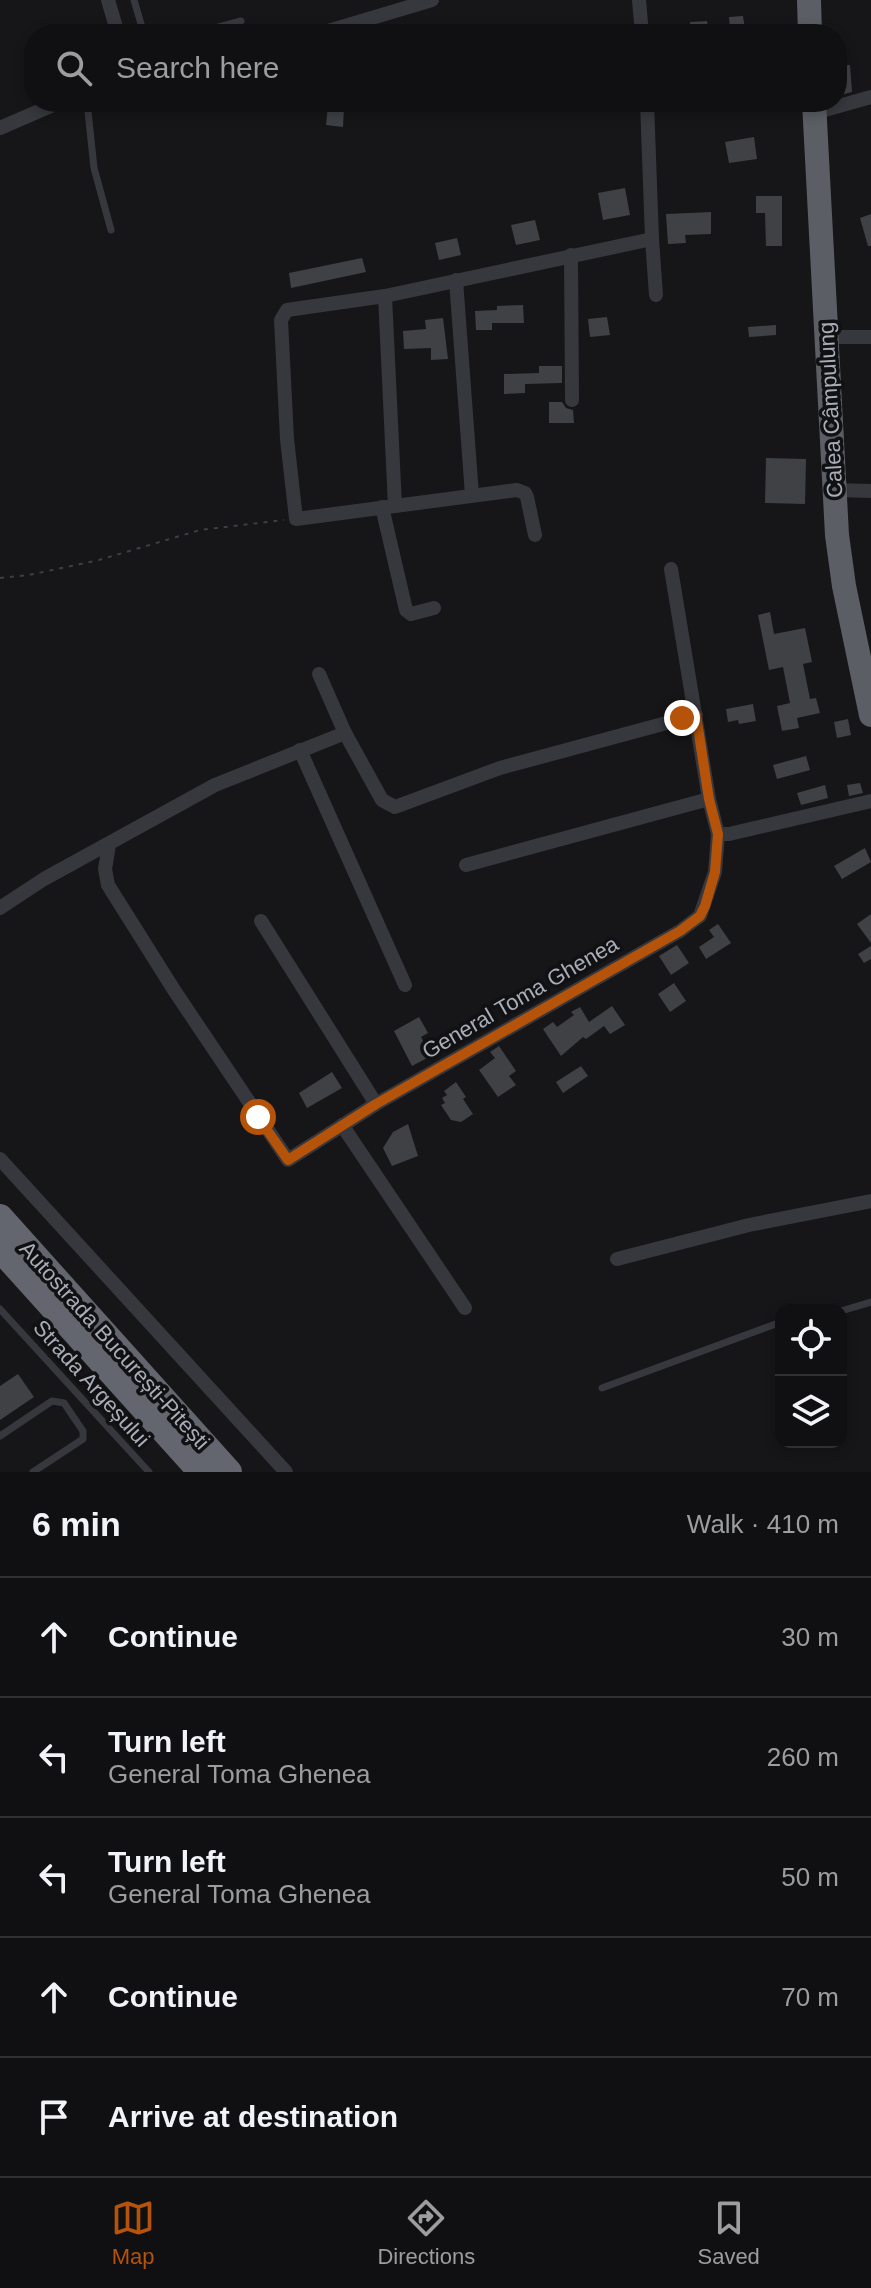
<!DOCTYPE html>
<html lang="en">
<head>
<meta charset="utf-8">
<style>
	:root { --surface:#101012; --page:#19191b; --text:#f1f3f6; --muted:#9c9d9f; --line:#303032; --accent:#b45309 }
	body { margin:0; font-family:Helvetica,sans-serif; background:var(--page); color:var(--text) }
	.controls { position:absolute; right:24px; bottom:24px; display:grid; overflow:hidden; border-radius:16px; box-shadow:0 4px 12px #0003 }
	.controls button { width:72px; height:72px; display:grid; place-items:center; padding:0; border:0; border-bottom:2px solid var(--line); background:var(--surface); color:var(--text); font:40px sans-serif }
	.stop { position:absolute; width:24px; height:24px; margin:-18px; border:6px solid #b45309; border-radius:50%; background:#fff }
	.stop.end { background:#b45309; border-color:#fff; box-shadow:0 2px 8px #0008 }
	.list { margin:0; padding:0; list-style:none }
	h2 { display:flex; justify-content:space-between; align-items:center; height:104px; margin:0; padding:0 32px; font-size:34px }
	h2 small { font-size:26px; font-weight:400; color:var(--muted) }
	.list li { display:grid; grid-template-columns:52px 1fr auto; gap:24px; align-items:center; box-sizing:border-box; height:120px; padding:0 32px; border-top:2px solid var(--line) }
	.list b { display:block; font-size:30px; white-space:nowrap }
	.list p { margin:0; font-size:26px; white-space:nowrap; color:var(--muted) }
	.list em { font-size:26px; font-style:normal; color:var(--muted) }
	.icon { flex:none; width:44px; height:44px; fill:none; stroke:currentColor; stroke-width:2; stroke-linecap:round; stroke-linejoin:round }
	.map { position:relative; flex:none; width:871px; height:1472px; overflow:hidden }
	.search { position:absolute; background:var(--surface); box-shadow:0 4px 12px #0003; left:24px; right:24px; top:24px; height:88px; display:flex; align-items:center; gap:20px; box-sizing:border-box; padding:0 28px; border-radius:32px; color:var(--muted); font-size:30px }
	.sheet { height:704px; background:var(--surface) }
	nav { display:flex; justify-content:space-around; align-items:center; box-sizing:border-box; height:112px; border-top:2px solid var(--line); background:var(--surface); font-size:22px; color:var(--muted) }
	nav a { display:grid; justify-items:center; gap:4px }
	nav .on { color:var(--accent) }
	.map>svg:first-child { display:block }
</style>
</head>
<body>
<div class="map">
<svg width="871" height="1472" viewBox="0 0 871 1472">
	<rect width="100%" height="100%" fill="#161618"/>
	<g fill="#404145">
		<polygon points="743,16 745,29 730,31 729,17"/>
		<polygon points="707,21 709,34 691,34 690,22"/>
		<polygon points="850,65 852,92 837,96 837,66"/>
		<polygon points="328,105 344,107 343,127 326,125"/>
		<polygon points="754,137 757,159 729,163 725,142"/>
		<polygon points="625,188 630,215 603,220 598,193"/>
		<polygon points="756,196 782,196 782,246 766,246 765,213 756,213"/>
		<polygon points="711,212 711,234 685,235 686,243 668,244 666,214"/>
		<polygon points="871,214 871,246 868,246 860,218"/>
		<polygon points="535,220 540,240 516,245 511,225"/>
		<polygon points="457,238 461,255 439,260 435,243"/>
		<polygon points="362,258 366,272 291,288 289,273"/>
		<polygon points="523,305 524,323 492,323 492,330 476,330 475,311 497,310 497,306"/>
		<polygon points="607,317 610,335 590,337 588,319"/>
		<polygon points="443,318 448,359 431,360 431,348 404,349 403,331 426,329 425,320"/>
		<polygon points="776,325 776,335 749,337 748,327"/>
		<polygon points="539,366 562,366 562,383 525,384 525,393 504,394 504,374 539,373"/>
		<polygon points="549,402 562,402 566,408 573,410 574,423 549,423"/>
		<polygon points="766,458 806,459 805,504 765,503"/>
		<polygon points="770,612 774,634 805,628 812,662 803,664 810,699 816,698 820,713 797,718 799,728 782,731 777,706 790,703 783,667 769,670 758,615"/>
		<polygon points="753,704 756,721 739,724 738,720 728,722 726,709"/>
		<polygon points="848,719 851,735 837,738 834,722"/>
		<polygon points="806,756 810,770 777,779 773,765"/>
		<polygon points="860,783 863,793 849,796 847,785"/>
		<polygon points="825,785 828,798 801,805 797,793"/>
		<polygon points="865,848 871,862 842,879 834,866"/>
		<polygon points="871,914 871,943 857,924"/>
		<polygon points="718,924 731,943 706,959 699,947 714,937 709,930"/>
		<polygon points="677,945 689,963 671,975 659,956"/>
		<polygon points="871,946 871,959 864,963 858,954"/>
		<polygon points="674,983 686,1001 670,1012 658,994"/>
		<polygon points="612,1006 625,1025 610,1034 604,1026 586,1039 583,1037 561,1056 543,1029 553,1022 557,1027 574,1015 571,1012 580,1007 589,1022"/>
		<polygon points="419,1017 428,1033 421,1037 431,1056 412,1066 394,1031"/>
		<polygon points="499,1046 516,1071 509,1076 516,1085 498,1097 479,1070 495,1058 490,1052"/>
		<polygon points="581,1066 588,1076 563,1093 556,1082"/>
		<polygon points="332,1072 342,1088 307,1108 299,1093"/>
		<polygon points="456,1082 466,1097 463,1099 473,1114 461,1122 451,1120 441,1105 445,1103 442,1098 447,1095 444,1091"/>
		<polygon points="408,1124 418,1156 392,1166 383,1148 393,1132"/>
		<polygon points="18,1374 34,1397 0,1420 0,1386"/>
	</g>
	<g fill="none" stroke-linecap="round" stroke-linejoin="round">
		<polyline stroke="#3d3f44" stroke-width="2" stroke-dasharray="4 6" stroke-linecap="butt" points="0,578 29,575 99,560 200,530 284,520"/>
		<g stroke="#37383d" stroke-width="7">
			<polyline points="134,0 144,34"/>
			<polyline points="193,34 241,21"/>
			<polyline points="87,102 94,168 111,230"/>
			<polyline points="0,1309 149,1472"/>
			<polyline points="841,1311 871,1302"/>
			<polyline points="602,1388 781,1322"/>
			<polyline points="0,1436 52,1401 64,1403 83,1431 83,1439 33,1472"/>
		</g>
		<g stroke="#37383d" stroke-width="14">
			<polyline points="108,0 118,34"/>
			<polyline points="639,0 642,34"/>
			<polyline points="318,34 432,0"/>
			<polyline points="814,113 871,97"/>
			<polyline points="0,128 60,102"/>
			<polyline points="652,239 656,295"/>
			<polyline points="571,255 572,400"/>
			<polyline points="456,280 472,495"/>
			<polyline points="385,296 395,506"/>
			<polyline points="826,337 871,337"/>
			<polyline points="834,490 871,491"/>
			<polyline points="382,507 406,610 411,614 434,608"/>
			<polyline points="535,535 527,497 525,493 517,490 296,519 287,439 281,320 287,310 385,296 652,239 647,102"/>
			<polyline points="319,674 345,733"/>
			<polyline points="300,750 405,985"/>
			<polyline points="718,834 729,834 871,801"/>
			<polyline points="109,845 105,869 108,885 174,990 288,1160 376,1104 680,931 700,916 715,872 718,834 709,799 671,569"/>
			<polyline points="466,865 709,799"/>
			<polyline points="0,908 44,879 215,785 345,733 382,800 395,807 500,768 696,715"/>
			<polyline points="261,921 376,1104"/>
			<polyline points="342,1125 465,1308"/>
			<polyline points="0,1159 286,1472"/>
			<polyline points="617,1259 749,1225 871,1201"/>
		</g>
		<g stroke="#5b5e65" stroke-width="24">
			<polyline points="809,0 810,34"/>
			<polyline points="814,102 837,535 844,586 871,715"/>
		</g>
		<g stroke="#63666e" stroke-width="26">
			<polyline points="0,1217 229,1472"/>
			<polyline points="0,1249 201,1472"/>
		</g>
	</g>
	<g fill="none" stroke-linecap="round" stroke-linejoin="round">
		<polyline stroke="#b45309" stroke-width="10" points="258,1117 288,1160 376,1104 680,931 700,916 705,906 715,872 718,834 709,799 696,715 682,718"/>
	</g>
	<g text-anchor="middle" stroke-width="7" stroke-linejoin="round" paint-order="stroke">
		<g font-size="22" fill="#a8adb8" stroke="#111113">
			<text transform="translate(830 410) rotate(-93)" y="8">Calea Câmpulung</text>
			<text transform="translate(520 997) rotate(-30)" y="8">General Toma Ghenea</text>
			<text transform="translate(115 1345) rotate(48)" y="8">Autostrada București-Pitești</text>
			<text transform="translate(92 1383) rotate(48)" y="8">Strada Argeșului</text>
		</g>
	</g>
</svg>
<div class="controls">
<button><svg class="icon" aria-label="locate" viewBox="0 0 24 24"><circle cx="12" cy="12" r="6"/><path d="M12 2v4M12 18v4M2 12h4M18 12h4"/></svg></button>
<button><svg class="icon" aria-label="layers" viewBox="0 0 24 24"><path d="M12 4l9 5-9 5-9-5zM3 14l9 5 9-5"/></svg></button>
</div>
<div class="stop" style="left:258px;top:1117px"></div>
<div class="stop end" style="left:682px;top:718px"></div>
<div class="search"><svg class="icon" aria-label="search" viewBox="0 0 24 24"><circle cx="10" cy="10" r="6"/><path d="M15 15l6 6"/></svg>Search here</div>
</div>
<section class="sheet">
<h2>6 min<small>Walk · 410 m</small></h2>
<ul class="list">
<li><svg class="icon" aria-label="ahead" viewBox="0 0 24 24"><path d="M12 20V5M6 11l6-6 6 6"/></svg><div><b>Continue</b></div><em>30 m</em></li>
<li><svg class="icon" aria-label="left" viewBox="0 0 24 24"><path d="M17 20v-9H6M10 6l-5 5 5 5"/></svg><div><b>Turn left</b><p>General Toma Ghenea</p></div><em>260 m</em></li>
<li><svg class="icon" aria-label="left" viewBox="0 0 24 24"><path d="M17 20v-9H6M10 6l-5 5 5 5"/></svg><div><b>Turn left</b><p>General Toma Ghenea</p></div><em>50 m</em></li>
<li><svg class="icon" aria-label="ahead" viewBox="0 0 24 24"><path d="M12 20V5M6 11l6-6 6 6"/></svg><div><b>Continue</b></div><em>70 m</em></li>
<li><svg class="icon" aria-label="arrive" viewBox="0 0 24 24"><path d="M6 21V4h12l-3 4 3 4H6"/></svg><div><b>Arrive at destination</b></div></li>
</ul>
</section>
<nav>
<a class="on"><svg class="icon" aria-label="map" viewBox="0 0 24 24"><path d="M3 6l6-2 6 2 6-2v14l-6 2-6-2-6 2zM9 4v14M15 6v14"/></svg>Map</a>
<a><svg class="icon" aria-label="directions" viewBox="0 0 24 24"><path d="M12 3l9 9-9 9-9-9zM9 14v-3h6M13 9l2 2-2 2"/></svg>Directions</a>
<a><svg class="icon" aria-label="saved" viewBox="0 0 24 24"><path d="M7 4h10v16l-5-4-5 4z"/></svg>Saved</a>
</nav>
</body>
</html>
